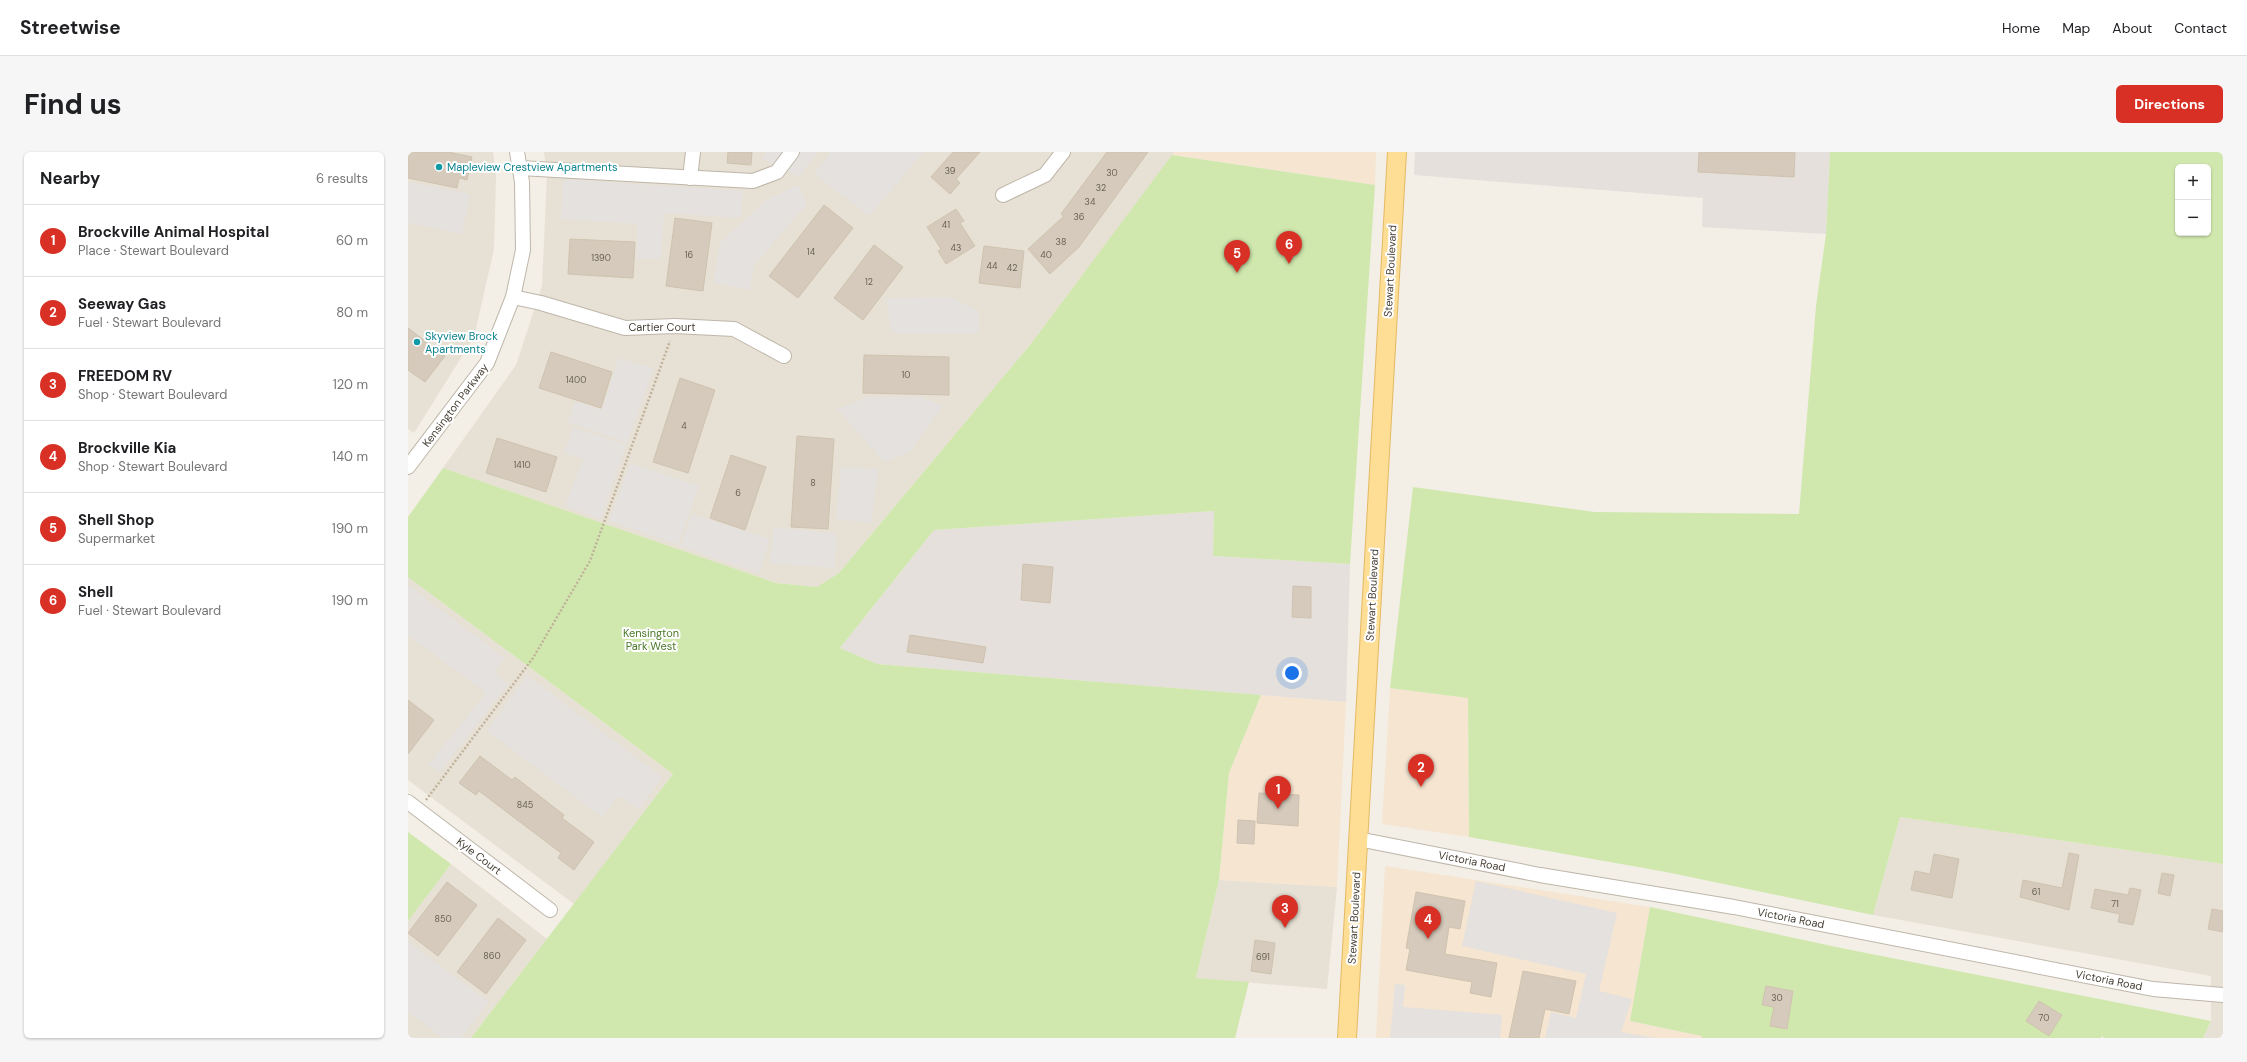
<!DOCTYPE html>
<html lang="en">
<head>
<meta charset="utf-8">
<style>
	:root { --surface:#fff; --page:#f6f6f6; --text:#202124; --muted:#757577; --line:#e0e0e0; --accent:#d93025 }
	body { margin:0; font-family:"DM Sans",sans-serif; background:var(--page); color:var(--text) }
	.controls { position:absolute; right:12px; top:12px; display:grid; overflow:hidden; border-radius:6px; box-shadow:0 1px 3px #0004 }
	.controls button { width:36px; height:36px; display:grid; place-items:center; padding:0; border:0; border-bottom:1px solid var(--line); background:var(--surface); color:var(--text); font:20px sans-serif }
	.you { position:absolute; left:884px; top:521px; width:14px; height:14px; margin:-10px; border:3px solid #fff; border-radius:50%; background:#1a73e8; box-shadow:0 0 0 6px #1a73e833 }
	.badge { display:grid; place-items:center; width:26px; height:26px; border-radius:50%; background:var(--accent); color:#fff; font-size:13px; font-weight:700 }
	.pin { position:absolute; translate:-50% -33px; filter:drop-shadow(0 1px 2px #0008) }
	.pin::after { content:''; position:absolute; top:21px; width:14px; height:12px; background:inherit; clip-path:polygon(0 0,100% 0,50% 100%) }
	.list { margin:0; padding:0; list-style:none }
	h2 { display:flex; justify-content:space-between; align-items:center; height:52px; margin:0; padding:0 16px; font-size:17px }
	h2 small { font-size:13px; font-weight:400; color:var(--muted) }
	.list li { display:grid; grid-template-columns:26px 1fr auto; gap:12px; align-items:center; box-sizing:border-box; height:72px; padding:0 16px; border-top:1px solid var(--line) }
	.list b { display:block; font-size:15px; white-space:nowrap }
	.list p { margin:0; font-size:13px; white-space:nowrap; color:var(--muted) }
	.list em { font-size:13px; font-style:normal; color:var(--muted) }
	.map { position:relative; flex:none; width:1815px; height:886px; overflow:hidden; border-radius:6px }
	header { display:flex; align-items:center; gap:24px; box-sizing:border-box; height:56px; padding:0 20px; background:var(--surface); border-bottom:1px solid var(--line) }
	header strong { font-size:19px }
	nav { display:flex; gap:22px; margin-inline-start:auto; font-size:14px }
	.intro { display:flex; align-items:center; justify-content:space-between; box-sizing:border-box; height:96px; padding:0 24px }
	h1 { margin:0; font-size:28px }
	.button { padding:10px 18px; border-radius:6px; background:var(--accent); color:#fff; font-size:14px; font-weight:700 }
	main { display:flex; gap:24px; padding:0 24px }
	aside { flex:1; background:var(--surface); border-radius:6px; box-shadow:0 1px 3px #0004 }
	.map>svg:first-child { display:block }
</style>
</head>
<body>
<header>
<strong>Streetwise</strong>
<nav><a>Home</a><a>Map</a><a>About</a><a>Contact</a></nav>
</header>
<div class="intro"><h1>Find us</h1><a class="button">Directions</a></div>
<main>
<aside>
<h2>Nearby<small>6 results</small></h2>
<ul class="list">
<li><span class="badge">1</span><div><b>Brockville Animal Hospital</b><p>Place · Stewart Boulevard</p></div><em>60 m</em></li>
<li><span class="badge">2</span><div><b>Seeway Gas</b><p>Fuel · Stewart Boulevard</p></div><em>80 m</em></li>
<li><span class="badge">3</span><div><b>FREEDOM RV</b><p>Shop · Stewart Boulevard</p></div><em>120 m</em></li>
<li><span class="badge">4</span><div><b>Brockville Kia</b><p>Shop · Stewart Boulevard</p></div><em>140 m</em></li>
<li><span class="badge">5</span><div><b>Shell Shop</b><p>Supermarket</p></div><em>190 m</em></li>
<li><span class="badge">6</span><div><b>Shell</b><p>Fuel · Stewart Boulevard</p></div><em>190 m</em></li>
</ul>
</aside>
<div class="map">
<svg width="1815" height="886" viewBox="0 0 1815 886">
	<rect width="100%" height="100%" fill="#f3efe6"/>
	<g fill="#e7e0d4">
		<polygon points="0,0 85,0 88,23 86,97 66,185 6,281 0,277"/>
		<polygon points="136,0 767,0 622,193 431,421 409,435 368,431 35,316 108,213 134,134 139,23"/>
		<polygon points="0,425 265,622 166,752 0,628"/>
		<polygon points="1492,665 1815,712 1815,886 1795,886 1803,869 1803,824 1465,763"/>
		<polygon points="43,712 139,787 63,886 0,886 0,769"/>
		<polygon points="811,728 929,735 919,837 788,826"/>
	</g>
	<g fill="#f5e5d1">
		<polygon points="767,0 968,0 967,33 764,3"/>
		<polygon points="982,536 1060,546 1061,685 974,672"/>
		<polygon points="853,543 938,550 929,735 811,728 821,621"/>
		<polygon points="977,714 1242,755 1222,869 1294,884 1294,886 968,886"/>
	</g>
	<g fill="#e5e0db">
		<polygon points="1007,0 1422,0 1418,82 1294,75 1295,46 1006,23"/>
		<polygon points="806,359 805,404 942,412 938,550 469,512 432,496 526,378"/>
	</g>
	<g fill="#d0e8ae" fill-rule="evenodd">
		<path d="M1422,0h393v712l-323,-47 -27,98 -207,-43 -197,-35 -1,-139 -78,-10 23,-201 182,25 204,2 17,-208 10,-72zM1770,15h30v66h-30z"/>
		<polygon points="764,3 967,33 942,412 805,404 806,359 526,378 432,496 469,512 853,543 821,621 811,728 788,826 841,830 827,886 63,886 265,622 0,425 0,365 35,316 368,431 409,435 431,421 622,193"/>
		<polygon points="0,680 43,712 0,769"/>
		<polygon points="1242,755 1438,797 1803,869 1795,886 1696,886 1694,884 1693,886 1294,886 1294,884 1222,869"/>
	</g>
	<g fill="#e4e1de">
		<polygon points="359,0 410,0 391,25 354,7"/>
		<polygon points="423,0 516,0 461,64 406,22"/>
		<polygon points="155,27 335,39 333,66 256,61 253,107 228,106 230,72 153,67"/>
		<polygon points="0,30 62,42 54,82 0,71"/>
		<polygon points="390,33 399,52 346,113 342,138 306,131 312,90 359,48"/>
		<polygon points="542,145 571,159 571,181 483,181 478,146"/>
		<polygon points="210,206 246,216 219,291 160,270 167,249 194,258"/>
		<polygon points="460,245 513,245 535,254 501,301 476,310 429,257"/>
		<polygon points="165,275 218,293 193,367 157,354 175,307 156,301"/>
		<polygon points="222,311 291,334 270,393 201,369"/>
		<polygon points="433,315 470,317 463,371 428,367"/>
		<polygon points="284,362 362,387 351,422 272,394"/>
		<polygon points="366,375 429,382 426,416 362,411"/>
		<polygon points="0,433 97,506 87,520 100,532 32,620 20,613 78,541 0,483"/>
		<polygon points="119,523 254,625 231,657 210,644 194,665 79,579"/>
		<polygon points="1068,729 1209,761 1191,839 1224,847 1213,880 1248,886 1137,886 1143,860 1168,866 1178,822 1054,794"/>
		<polygon points="0,790 81,850 53,886 35,886 0,860"/>
		<polygon points="987,832 997,833 995,855 1094,863 1092,886 982,886"/>
	</g>
	<g fill="#d5cabb" stroke="#cfc2af">
		<polygon points="0,0 40,0 64,5 59,28 51,26 49,36 0,26"/>
		<polygon points="320,0 344,0 343,13 319,11"/>
		<polygon points="545,0 572,0 548,27 552,31 542,42 523,25"/>
		<polygon points="699,0 740,0 671,95 642,122 620,97 656,64 653,62"/>
		<polygon points="1291,0 1387,0 1386,25 1290,20"/>
		<polygon points="416,53 445,76 390,146 361,124"/>
		<polygon points="548,57 556,69 552,71 567,94 538,112 530,99 533,97 519,75"/>
		<polygon points="267,66 304,71 295,139 258,134"/>
		<polygon points="162,87 227,90 225,126 160,122"/>
		<polygon points="466,93 495,115 455,168 426,146"/>
		<polygon points="576,94 616,99 612,136 571,131"/>
		<polygon points="0,176 37,204 17,230 0,218"/>
		<polygon points="143,200 204,220 193,256 131,236"/>
		<polygon points="456,203 541,205 541,243 455,241"/>
		<polygon points="272,226 307,238 280,321 245,310"/>
		<polygon points="389,284 426,287 420,377 383,375"/>
		<polygon points="89,286 149,305 138,340 78,321"/>
		<polygon points="323,303 358,315 337,378 302,366"/>
		<polygon points="615,412 645,415 642,451 613,448"/>
		<polygon points="885,434 903,435 903,466 884,465"/>
		<polygon points="502,483 578,495 575,511 499,500"/>
		<polygon points="0,548 26,568 0,602"/>
		<polygon points="72,604 104,628 107,625 156,663 154,666 186,690 166,718 150,706 153,701 71,639 68,643 51,631"/>
		<polygon points="851,641 891,643 890,674 849,671"/>
		<polygon points="830,668 847,669 846,692 829,691"/>
		<polygon points="1661,701 1671,703 1661,758 1612,745 1615,728 1654,736"/>
		<polygon points="1526,702 1551,707 1544,746 1503,738 1507,719 1522,722"/>
		<polygon points="1754,721 1766,723 1762,744 1750,741"/>
		<polygon points="39,730 69,753 30,804 0,781"/>
		<polygon points="1722,736 1733,738 1725,773 1710,770 1712,762 1683,756 1687,737 1720,743"/>
		<polygon points="1008,740 1057,749 1052,777 1041,775 1037,802 1089,811 1083,845 1062,841 1064,830 998,818 1002,797 998,796"/>
		<polygon points="1804,757 1815,759 1815,780 1800,777"/>
		<polygon points="90,766 118,788 78,842 49,820"/>
		<polygon points="847,788 867,791 863,822 843,819"/>
		<polygon points="1115,819 1168,829 1161,862 1137,857 1131,886 1101,886"/>
		<polygon points="1358,834 1385,839 1379,877 1362,874 1366,855 1354,853"/>
		<polygon points="1631,849 1654,863 1641,884 1618,869"/>
	</g>
	<g fill="none" stroke-linecap="round" stroke-linejoin="round">
		<g stroke="#beb6a9" stroke-width="16">
			<g id="minor">
				<polyline points="112,16 345,29 369,20 384,0"/>
				<polyline points="282,26 285,0"/>
				<polyline points="595,43 637,23 655,0"/>
				<polyline points="105,145 133,151 217,176 267,174 326,177 376,204"/>
				<polyline points="0,315 79,211 105,145 115,98 114,30 109,0"/>
				<polyline points="0,650 142,758"/>
				<polyline points="950,687 1132,723 1326,755 1745,837 1815,843"/>
			</g>
		</g>
		<g stroke="#e4b963" stroke-width="20">
			<polyline id="major" points="939,886 989,0"/>
		</g>
		<polyline stroke="#c0b19a" stroke-width="2.5" stroke-dasharray="2 2" stroke-linecap="butt" points="18,648 125,506 182,409 262,189"/>
		<use href="#minor" stroke="#fff" stroke-width="14"/>
		<use href="#major" stroke="#fedd94" stroke-width="18"/>
	</g>
	<g fill="#0f9aa8" stroke="#fff" stroke-width="1.5">
		<circle cx="31" cy="15" r="4"/>
		<circle cx="9" cy="190" r="4"/>
	</g>
	<g text-anchor="middle" stroke-width="4" stroke-linejoin="round" paint-order="stroke">
		<g font-size="9" fill="#6a6256">
			<text x="542" y="22">39</text>
			<text x="704" y="24">30</text>
			<text x="693" y="39">32</text>
			<text x="682" y="53">34</text>
			<text x="671" y="68">36</text>
			<text x="538" y="76">41</text>
			<text x="653" y="93">38</text>
			<text x="548" y="99">43</text>
			<text x="403" y="103">14</text>
			<text x="281" y="106">16</text>
			<text x="638" y="106">40</text>
			<text x="193" y="109">1390</text>
			<text x="584" y="117">44</text>
			<text x="604" y="119">42</text>
			<text x="461" y="133">12</text>
			<text x="498" y="226">10</text>
			<text x="168" y="231">1400</text>
			<text x="276" y="277">4</text>
			<text x="114" y="316">1410</text>
			<text x="405" y="334">8</text>
			<text x="330" y="344">6</text>
			<text x="117" y="656">845</text>
			<text x="1628" y="743">61</text>
			<text x="1707" y="755">71</text>
			<text x="35" y="770">850</text>
			<text x="84" y="807">860</text>
			<text x="855" y="808">691</text>
			<text x="1369" y="849">30</text>
			<text x="1636" y="869">70</text>
		</g>
		<g font-size="11" fill="#0d838f" stroke="#fff" text-anchor="start">
			<text x="39" y="19">Mapleview Crestview Apartments</text>
			<text x="17" y="188">Skyview Brock<tspan x="17" dy="13">Apartments</tspan></text>
		</g>
		<g font-size="11" fill="#463f35" stroke="#fff">
			<text transform="translate(982 119) rotate(-87)" y="4">Stewart Boulevard</text>
			<text x="254" y="179">Cartier Court</text>
			<text transform="translate(47 253) rotate(-53)" y="4">Kensington Parkway</text>
			<text transform="translate(964 443) rotate(-87)" y="4">Stewart Boulevard</text>
			<text transform="translate(71 704) rotate(37)" y="4">Kyle Court</text>
			<text transform="translate(1064 709) rotate(11)" y="4">Victoria Road</text>
			<text transform="translate(946 766) rotate(-87)" y="4">Stewart Boulevard</text>
			<text transform="translate(1383 766) rotate(11)" y="4">Victoria Road</text>
			<text transform="translate(1701 828) rotate(11)" y="4">Victoria Road</text>
		</g>
		<g font-size="11" fill="#497828" stroke="#fff">
			<text x="243" y="485">Kensington<tspan x="243" dy="13">Park West</tspan></text>
		</g>
	</g>
</svg>
<div class="controls">
<button>+</button>
<button>−</button>
</div>
<div class="you"></div>
<div class="pin badge" style="left:870px;top:657px">1</div>
<div class="pin badge" style="left:1013px;top:635px">2</div>
<div class="pin badge" style="left:877px;top:776px">3</div>
<div class="pin badge" style="left:1020px;top:787px">4</div>
<div class="pin badge" style="left:829px;top:121px">5</div>
<div class="pin badge" style="left:881px;top:112px">6</div>
</div>
</main>
</body>
</html>
